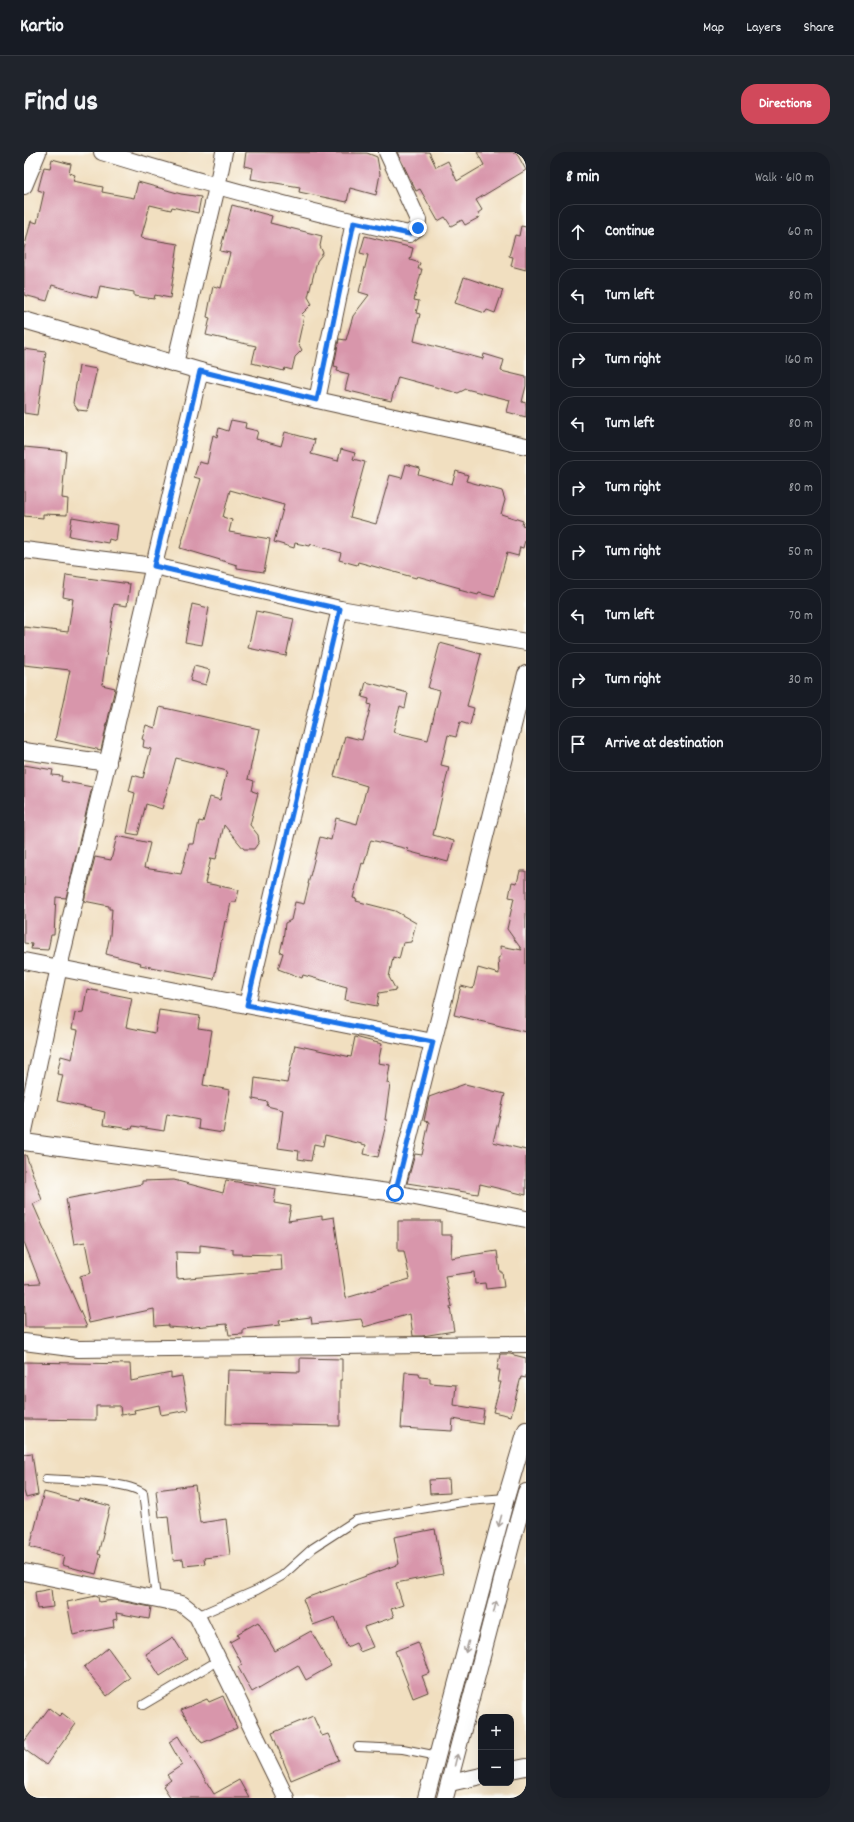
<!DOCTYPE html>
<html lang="en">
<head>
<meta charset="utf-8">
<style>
	:root { --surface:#171b24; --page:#20242c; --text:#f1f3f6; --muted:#9ea1a6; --line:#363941; --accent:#d1495b }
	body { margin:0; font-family:Dekko,sans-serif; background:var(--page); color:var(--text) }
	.controls { position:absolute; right:12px; bottom:12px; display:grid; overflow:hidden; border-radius:8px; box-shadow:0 4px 16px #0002 }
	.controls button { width:36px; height:36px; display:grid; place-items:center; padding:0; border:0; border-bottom:1px solid var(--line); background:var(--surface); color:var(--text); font:20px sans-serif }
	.stop { position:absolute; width:12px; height:12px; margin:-9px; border:3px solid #1a73e8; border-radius:50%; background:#fff }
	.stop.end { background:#1a73e8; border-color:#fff; box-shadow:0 1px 4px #0008 }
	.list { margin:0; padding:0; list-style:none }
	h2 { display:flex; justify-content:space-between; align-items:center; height:52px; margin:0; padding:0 16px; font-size:17px }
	h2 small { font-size:13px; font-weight:400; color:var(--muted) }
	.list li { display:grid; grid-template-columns:26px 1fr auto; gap:12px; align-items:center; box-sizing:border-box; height:56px; margin:0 8px 8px; padding:0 8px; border:1px solid var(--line); border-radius:16px }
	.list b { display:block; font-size:15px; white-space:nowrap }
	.list em { font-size:13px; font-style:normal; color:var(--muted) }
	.icon { flex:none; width:22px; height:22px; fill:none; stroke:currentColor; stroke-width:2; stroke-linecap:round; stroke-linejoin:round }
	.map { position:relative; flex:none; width:502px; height:1646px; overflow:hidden; border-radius:16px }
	header { display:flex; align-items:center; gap:24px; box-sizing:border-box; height:56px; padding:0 20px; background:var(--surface); border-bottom:1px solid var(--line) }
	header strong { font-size:19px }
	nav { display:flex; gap:22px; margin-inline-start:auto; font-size:14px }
	.intro { display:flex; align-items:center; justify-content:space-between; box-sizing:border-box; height:96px; padding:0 24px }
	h1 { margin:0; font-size:28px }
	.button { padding:10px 18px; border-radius:16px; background:var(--accent); color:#fff; font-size:14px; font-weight:700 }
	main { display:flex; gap:24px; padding:0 24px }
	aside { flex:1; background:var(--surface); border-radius:16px; box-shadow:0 4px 16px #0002 }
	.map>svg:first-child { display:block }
</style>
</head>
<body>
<header>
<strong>Kartio</strong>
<nav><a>Map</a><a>Layers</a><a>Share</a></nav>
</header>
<div class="intro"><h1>Find us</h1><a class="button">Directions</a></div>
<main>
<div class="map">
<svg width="502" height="1646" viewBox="0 0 502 1646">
	<rect width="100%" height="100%" fill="#fdfcf7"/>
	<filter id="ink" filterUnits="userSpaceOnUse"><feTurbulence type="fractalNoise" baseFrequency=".025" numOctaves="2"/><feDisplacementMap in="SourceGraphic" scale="8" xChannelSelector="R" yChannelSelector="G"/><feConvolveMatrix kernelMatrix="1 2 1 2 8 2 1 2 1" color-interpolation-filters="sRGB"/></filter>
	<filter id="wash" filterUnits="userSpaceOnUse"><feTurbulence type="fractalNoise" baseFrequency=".012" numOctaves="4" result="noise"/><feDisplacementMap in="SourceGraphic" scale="16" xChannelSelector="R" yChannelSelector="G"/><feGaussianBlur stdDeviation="0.9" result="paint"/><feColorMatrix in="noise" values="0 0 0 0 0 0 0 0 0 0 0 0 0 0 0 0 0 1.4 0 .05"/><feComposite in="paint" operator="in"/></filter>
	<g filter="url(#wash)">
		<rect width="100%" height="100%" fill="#f1dfc0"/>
		<g id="blocks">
			<g fill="#d896ab" fill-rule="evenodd">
				<polygon points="222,0 343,1 353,5 356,22 352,43 326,36 323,50 275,40 276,35 227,27 229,16 220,14"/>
				<polygon points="373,0 405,0 412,15 424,9 433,29 460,13 453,0 492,0 502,18 452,48 458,58 454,61 456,65 441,73 438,68 427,74 421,65 414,69 396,37 392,39"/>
				<polygon points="28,7 47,12 45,21 51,23 49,29 79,35 78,40 110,46 114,30 157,42 177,45 174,61 148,55 147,58 126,53 117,86 154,92 146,146 131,143 130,147 110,144 110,140 76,134 73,146 28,133 23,149 0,143 0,97 7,69 13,71 20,40 14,38 20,15 26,16"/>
				<polygon points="208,53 248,64 246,71 298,84 296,94 299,101 293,109 284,145 288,152 277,163 280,164 274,191 278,198 271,205 268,218 261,216 260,219 228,211 232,194 182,183 186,166 183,165 189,134 197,136 206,101 196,99"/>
				<polygon points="497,74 502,75 502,118 487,114 489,105 485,104 491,83 495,84"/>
				<polygon points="341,84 389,96 386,108 396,111 394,117 398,117 390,148 395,149 392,161 396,162 390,189 459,207 460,202 480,208 477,219 502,225 502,234 498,250 502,251 502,265 483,260 486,248 442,237 434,241 374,225 367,249 321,238 325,222 313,219 314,215 310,214 315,187 322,188 329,164 345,143 335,140 344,103 336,101"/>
				<polygon points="440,125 479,138 471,161 463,158 461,161 431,151"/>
				<polygon points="0,197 22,200 13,263 0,261"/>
				<polygon points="55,214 73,217 63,259 54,258 49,251"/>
				<polygon points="207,268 222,271 221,276 234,279 232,287 257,294 261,280 291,288 287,302 314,309 317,297 331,301 329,307 341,310 326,365 352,372 366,323 378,326 382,312 396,316 394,322 428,332 432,319 444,323 442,329 478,339 481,348 477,362 499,369 498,373 502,374 502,385 499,396 496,395 494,404 483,401 471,445 455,441 454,443 435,438 436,436 393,424 392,426 334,410 333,413 315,408 317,401 287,392 286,394 271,391 270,396 250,390 260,353 206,338 199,365 208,368 205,380 246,387 240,420 213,416 213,413 156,396 177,327 170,325 175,310 183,312 189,283 193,285 195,276 204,279"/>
				<polygon points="0,295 42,299 38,346 44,347 43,363 19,362 19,366 0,364"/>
				<polygon points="48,365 94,373 92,389 85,387 84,391 45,384"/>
				<polygon points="42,423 106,432 103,454 90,452 78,533 91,536 77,598 31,588 46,518 0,513 0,475 44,480 49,447 39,445"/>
				<polygon points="168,452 185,456 178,493 161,490"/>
				<polygon points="232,459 270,467 262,504 224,496"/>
				<polygon points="416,491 457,502 443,554 450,556 446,573 436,570 432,585 424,583 417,613 425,615 409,683 430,689 424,710 383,699 384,697 347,688 346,690 340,712 338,711 329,746 333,747 332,749 371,759 392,771 387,790 379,791 375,807 369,805 365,825 372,838 355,841 353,854 321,848 323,835 279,823 278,826 254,817 259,801 256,800 259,788 261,771 267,768 271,750 280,752 285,732 284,732 296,685 307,688 312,666 333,672 343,634 310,624 321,584 338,588 347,553 344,552 345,547 338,545 342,530 384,541 381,556 376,554 369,580 404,588 416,539 404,536"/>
				<polygon points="170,514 186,518 182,533 166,529"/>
				<polygon points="136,555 235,577 224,627 230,629 228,639 234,641 226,673 234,683 235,690 230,697 220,697 200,673 192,707 187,706 181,731 215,738 212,750 207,750 203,770 201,769 190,827 116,813 117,811 82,802 86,783 88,757 85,757 85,754 60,749 71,705 87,708 93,684 126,691 120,716 157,722 165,692 170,692 175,669 179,670 186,645 196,648 203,619 152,606 138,657 122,652 114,683 103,681 111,641 105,639 109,623 119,626 127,597 119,595 120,588 118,587 122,573 131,576"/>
				<polygon points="0,613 29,618 28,623 38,624 37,629 68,635 42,746 32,745 30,783 27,783 24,798 7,797 8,792 0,791"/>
				<polygon points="496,719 502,719 502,880 430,863 437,834 449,837 454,816 475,822 474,806 477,804 476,794 498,798 483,777 490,746 485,745 488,730 493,731"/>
				<polygon points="63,837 108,846 102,875 131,881 135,858 176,864 174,876 188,878 179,933 206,938 199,981 174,977 175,968 143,962 140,979 109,974 108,977 79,973 81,960 33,949 39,923 33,922 37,904 48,907 54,878 48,877 51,861 59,860"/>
				<polygon points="331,885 358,892 354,911 366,913 363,931 366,932 361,968 363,968 354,1005 340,1002 342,993 301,983 299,994 290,992 287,1009 274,1007 275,999 254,996 259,958 243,954 244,950 229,947 231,926 263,931 271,893 327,905"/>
				<polygon points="441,932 481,942 469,990 502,998 502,1043 456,1032 454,1042 383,1031 391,1002 398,1003 405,970 400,969 405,945"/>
				<polygon points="0,1003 2,1003 18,1048 9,1052 63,1175 1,1175 0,1132 16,1131 0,1090"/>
				<path d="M150,1028l49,13 3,-13 50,9 -2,14 17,3 -3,15 34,-5v3l12,-2 12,81 64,-19 -6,-28h-6v-30h43v14h11l-1,23 46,-7 3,21h2l2,15 -18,2 -1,-6 -10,1 -1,-12 -29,4 7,30 -2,1 4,24 -32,5h-9l-3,-22 -46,13 -3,-8 -49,5 -1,-7 -32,4 1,4 -37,4v5l-14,1 -2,-11 -44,4 -15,-1v-2l-13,1 -1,-17 -65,14 -9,-47 11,-3 -6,-31 -11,2 -8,-45 76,-15v-3zM176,1093l33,4v5l48,1 1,15 -105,9 -1,-27 24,1z"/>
				<polygon points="476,1202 486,1202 502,1206 502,1226 497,1225 487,1264 469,1260 477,1230 474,1230 476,1218 473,1218"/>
				<polygon points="276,1206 318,1207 318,1228 316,1228 316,1274 202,1272 204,1218 276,1220"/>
				<polygon points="0,1210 106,1212 107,1229 147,1221 147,1226 158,1224 164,1258 137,1263 135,1253 110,1258 111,1261 97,1263 96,1254 72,1254 72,1268 0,1267"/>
				<polygon points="381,1220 395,1221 396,1225 406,1226 406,1231 432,1233 430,1253 460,1258 458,1272 429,1267 428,1279 377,1276"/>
				<polygon points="8,1301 14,1343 2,1346 0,1339 0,1302"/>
				<polygon points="425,1327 426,1341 406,1342 405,1328"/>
				<polygon points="171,1333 176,1371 202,1367 206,1403 180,1406 181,1412 160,1414 159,1407 149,1408 144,1364 135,1365 132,1338"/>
				<polygon points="20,1340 54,1349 55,1346 86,1354 74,1402 77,1403 72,1422 38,1413 40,1404 6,1395"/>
				<polygon points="411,1377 419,1422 372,1431 379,1453 367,1457 370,1465 340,1475 349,1495 336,1500 332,1491 323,1495 311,1465 289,1473 279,1447 375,1412 370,1385"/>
				<polygon points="27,1437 29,1455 13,1457 11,1440"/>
				<polygon points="72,1444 74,1445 75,1450 90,1448 127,1455 125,1467 92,1461 93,1467 89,1468 90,1475 49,1483 43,1450"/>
				<polygon points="234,1470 251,1499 287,1479 307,1514 282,1528 274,1513 228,1540 214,1515 218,1512 206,1490 215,1485 213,1482"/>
				<polygon points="149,1485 163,1507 136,1524 122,1502"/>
				<polygon points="394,1490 406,1521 398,1524 404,1540 389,1546 371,1499"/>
				<polygon points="84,1496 106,1526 83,1544 60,1515"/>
				<polygon points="199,1544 213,1576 178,1591 157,1558 183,1547 185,1550"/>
				<polygon points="25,1556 35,1564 38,1561 52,1572 22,1613 0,1597 0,1590"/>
				<polygon points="289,1564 298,1584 304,1582 315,1608 267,1628 248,1581"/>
				<polygon points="154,1584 190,1642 215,1628 225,1646 147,1646 139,1634 147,1628 143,1623 158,1613 145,1590"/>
			</g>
		</g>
	</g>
	<g filter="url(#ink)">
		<use href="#blocks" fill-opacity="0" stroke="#564536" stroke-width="1"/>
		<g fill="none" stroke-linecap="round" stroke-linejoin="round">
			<g stroke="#564536" stroke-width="10">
				<g id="service">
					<path d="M22,1327c24,2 78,1 97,14l13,105"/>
					<polyline points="173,1464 233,1438 258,1424 289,1396 332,1368 444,1349 482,1346"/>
					<polyline points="119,1553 195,1508"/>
					<polyline points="334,1595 379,1597 414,1604"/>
				</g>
			</g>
			<g stroke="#564536" stroke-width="18">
				<g id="minor">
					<path d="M78,0c101,31 203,60 307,82l8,-6 1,-8 -31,-68"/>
					<polyline points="0,34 14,0"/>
					<polyline points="0,168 176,219 293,248 502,294"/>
					<polyline points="151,212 193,35 200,0"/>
					<polyline points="293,248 330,70"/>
					<polyline points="0,398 130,414 316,457 502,490"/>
					<polyline points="0,599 84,611"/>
					<polyline points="0,809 409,890"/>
					<polyline points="223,853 316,457"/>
					<polyline points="0,979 35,815 176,219"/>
					<polyline points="0,990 371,1041 502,1067"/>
					<polyline points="371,1041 502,522"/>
					<polyline points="0,1190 54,1197 502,1192"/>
					<polyline points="0,1420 158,1452 173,1464 262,1646"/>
					<polyline points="487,1618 502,1615"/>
					<polyline points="426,1631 457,1624"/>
					<polyline points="402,1646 482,1346 502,1278"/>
					<polyline points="421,1646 489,1386 502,1340"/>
				</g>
			</g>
			<use href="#service" stroke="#fff" stroke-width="8"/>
			<use href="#minor" stroke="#fff" stroke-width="16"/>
		</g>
		<defs><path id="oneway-shaft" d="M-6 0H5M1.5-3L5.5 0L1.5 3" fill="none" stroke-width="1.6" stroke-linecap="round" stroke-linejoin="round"/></defs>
		<g stroke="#a79f9a">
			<use href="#oneway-shaft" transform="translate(476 1369) rotate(105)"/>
			<use href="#oneway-shaft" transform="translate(471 1455) rotate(-76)"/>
			<use href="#oneway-shaft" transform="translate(443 1495) rotate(105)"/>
			<use href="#oneway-shaft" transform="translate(432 1608) rotate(-76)"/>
		</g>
	</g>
	<g fill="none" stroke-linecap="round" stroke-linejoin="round" filter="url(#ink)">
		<polyline stroke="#1a73e8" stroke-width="5" points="371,1041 409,890 223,853 316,457 130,414 176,219 293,248 330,70 385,82 394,76"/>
	</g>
</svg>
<div class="controls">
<button>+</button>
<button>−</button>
</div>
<div class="stop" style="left:371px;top:1041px"></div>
<div class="stop end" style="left:394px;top:76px"></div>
</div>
<aside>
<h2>8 min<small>Walk · 610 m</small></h2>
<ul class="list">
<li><svg class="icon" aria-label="ahead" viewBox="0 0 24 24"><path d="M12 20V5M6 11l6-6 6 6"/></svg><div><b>Continue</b></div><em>60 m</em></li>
<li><svg class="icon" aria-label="left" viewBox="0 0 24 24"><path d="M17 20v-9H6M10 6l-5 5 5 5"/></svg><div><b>Turn left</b></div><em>80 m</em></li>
<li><svg class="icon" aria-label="right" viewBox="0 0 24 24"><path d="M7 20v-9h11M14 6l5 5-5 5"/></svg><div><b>Turn right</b></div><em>160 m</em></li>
<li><svg class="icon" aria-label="left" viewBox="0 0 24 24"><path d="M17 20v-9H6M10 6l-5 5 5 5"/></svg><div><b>Turn left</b></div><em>80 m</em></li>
<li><svg class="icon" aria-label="right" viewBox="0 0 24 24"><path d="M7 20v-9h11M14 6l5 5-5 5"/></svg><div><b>Turn right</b></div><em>80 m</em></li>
<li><svg class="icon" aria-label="right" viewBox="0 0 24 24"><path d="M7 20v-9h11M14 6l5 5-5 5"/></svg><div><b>Turn right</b></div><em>50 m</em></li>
<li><svg class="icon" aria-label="left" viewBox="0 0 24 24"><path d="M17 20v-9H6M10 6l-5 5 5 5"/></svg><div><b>Turn left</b></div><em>70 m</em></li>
<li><svg class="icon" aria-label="right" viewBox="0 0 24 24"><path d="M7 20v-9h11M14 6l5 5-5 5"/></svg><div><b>Turn right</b></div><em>30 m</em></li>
<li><svg class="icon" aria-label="arrive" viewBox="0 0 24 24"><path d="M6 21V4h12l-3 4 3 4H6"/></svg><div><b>Arrive at destination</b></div></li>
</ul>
</aside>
</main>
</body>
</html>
